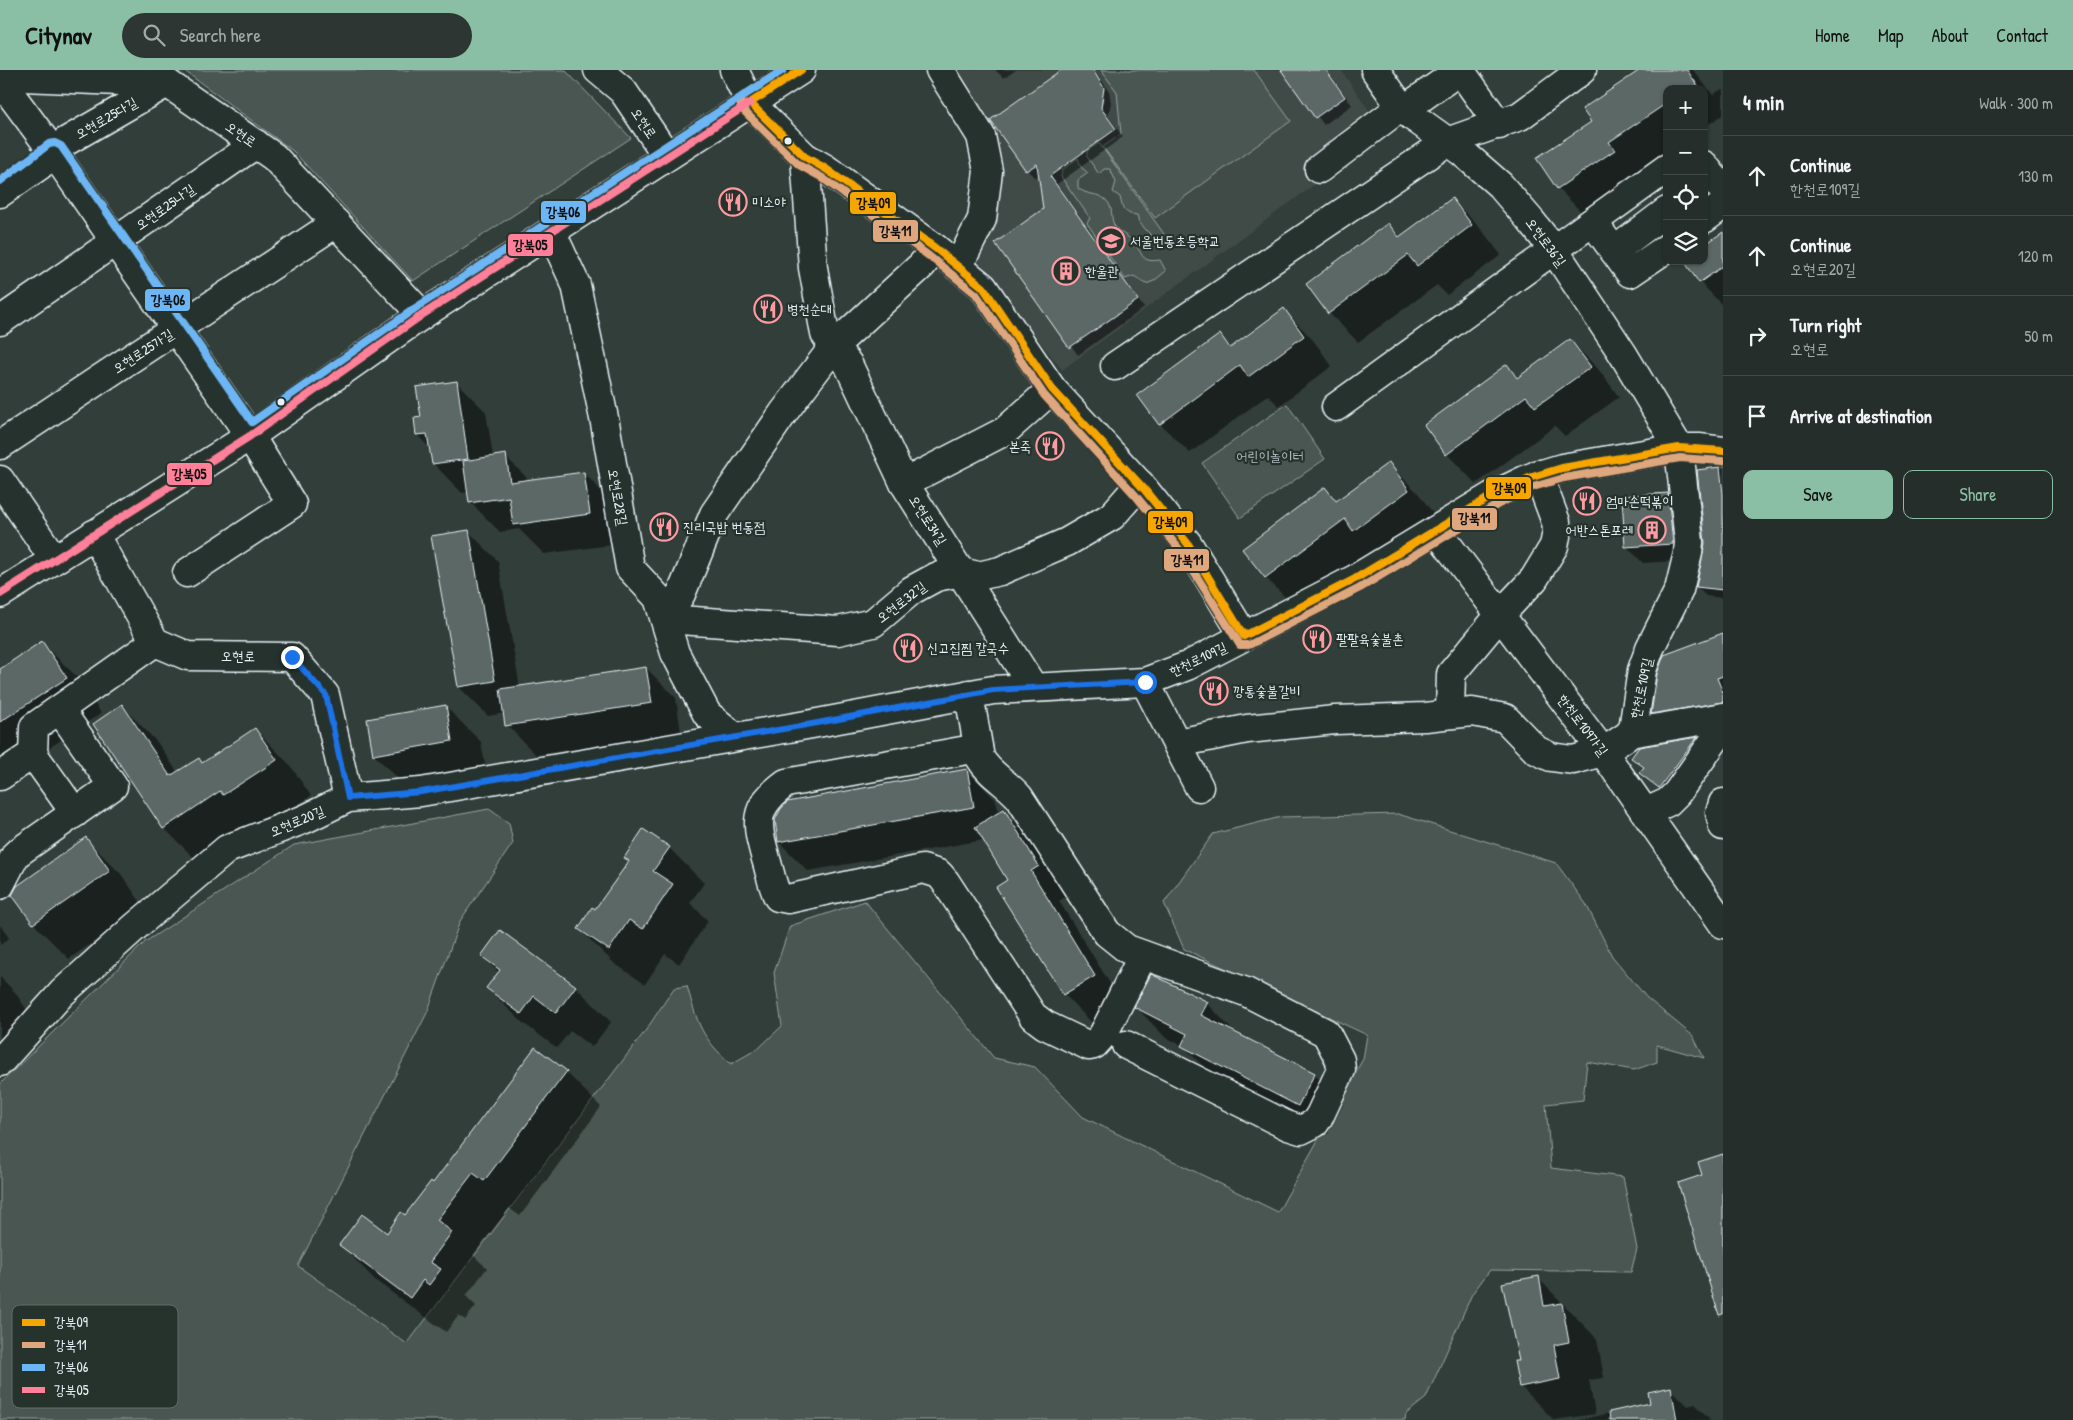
<!DOCTYPE html>
<html lang="en">
<head>
<meta charset="utf-8">
<style>
	:root { --surface:#262e2b; --page:#2e3633; --text:#f1f3f6; --muted:#a4a8a9; --line:#424a47; --accent:#8abfa5 }
	body { margin:0; font-family:"Patrick Hand","Poor Story",sans-serif; background:var(--page); color:var(--text) }
	.controls { position:absolute; right:15px; top:15px; display:grid; overflow:hidden; border-radius:10px; box-shadow:0 1px 4px #0004 }
	.controls button { width:45px; height:45px; display:grid; place-items:center; padding:0; border:0; border-bottom:1px solid var(--line); background:var(--surface); color:var(--text); font:25px sans-serif }
	.stop { position:absolute; width:15px; height:15px; margin:-11px; border:4px solid #1a73e8; border-radius:50%; background:#fff }
	.stop.end { background:#1a73e8; border-color:#fff; box-shadow:0 1px 5px #0008 }
	.list { margin:0; padding:0; list-style:none }
	h2 { display:flex; justify-content:space-between; align-items:center; height:65px; margin:0; padding:0 20px; font-size:21px }
	h2 small { font-size:16px; font-weight:400; color:var(--muted) }
	.list li { display:grid; grid-template-columns:32px 1fr auto; gap:15px; align-items:center; box-sizing:border-box; height:80px; padding:0 20px; border-top:1px solid var(--line) }
	.list b { display:block; font-size:19px; white-space:nowrap }
	.list p { margin:0; font-size:16px; white-space:nowrap; color:var(--muted) }
	.list em { font-size:16px; font-style:normal; color:var(--muted) }
	.actions { display:flex; gap:10px; padding:15px 20px }
	.actions a { flex:1; padding:11px 0; border:1px solid var(--accent); border-radius:10px; text-align:center; font-size:18px; color:var(--accent) }
	.actions .main { background:var(--accent); color:#111 }
	.icon { flex:none; width:28px; height:28px; fill:none; stroke:currentColor; stroke-width:2; stroke-linecap:round; stroke-linejoin:round }
	.map { position:relative; flex:none; width:1723px; height:1350px; overflow:hidden }
	header { display:flex; align-items:center; gap:30px; box-sizing:border-box; height:70px; padding:0 25px; background:var(--accent); color:#111 }
	header strong { font-size:24px }
	nav { display:flex; gap:28px; margin-inline-start:auto; font-size:18px }
	.search { width:350px; height:45px; background:var(--page); display:flex; align-items:center; gap:12px; box-sizing:border-box; padding:0 18px; border-radius:28px; color:var(--muted); font-size:19px }
	main { display:flex }
	aside { flex:1; background:var(--surface) }
	.map>svg:first-child { display:block }
</style>
</head>
<body>
<header>
<strong>Citynav</strong>
<div class="search"><svg class="icon" aria-label="search" viewBox="0 0 24 24"><circle cx="10" cy="10" r="6"/><path d="M15 15l6 6"/></svg>Search here</div>
<nav><a>Home</a><a>Map</a><a>About</a><a>Contact</a></nav>
</header>
<main>
<div class="map">
<svg width="1723" height="1350" viewBox="0 0 1723 1350">
	<rect width="100%" height="100%" fill="#323e39"/>
	<filter id="ink" filterUnits="userSpaceOnUse"><feTurbulence type="fractalNoise" baseFrequency=".02" numOctaves="2"/><feDisplacementMap in="SourceGraphic" scale="10" xChannelSelector="R" yChannelSelector="G"/><feConvolveMatrix kernelMatrix="1 2 1 2 8 2 1 2 1" color-interpolation-filters="sRGB"/></filter>
	<g filter="url(#ink)">
		<polygon fill="#3f4b46" points="956,0 1341,0 1385,63 1062,300 979,193 992,149 997,92 987,47"/>
		<g fill="#495651" stroke="#98a4a4">
			<polygon points="109,0 565,0 631,68 413,211 293,81 186,2"/>
			<polygon points="1101,0 1254,0 1291,51 1155,148 1103,77 1121,64 1117,22"/>
			<polygon points="1099,73 1164,164 1156,171 1139,152 1137,145 1130,144 1123,139 1120,127 1113,122 1116,112 1110,99 1104,99 1099,104 1087,87 1087,81"/>
			<path d="M1078,88l3,9 7,6 -10,7v8c9,8 19,4 28,12 8,8 4,16 8,25 5,9 15,10 20,18 10,11 6,20 26,17l6,11 -12,10 -8,3 -12,-8 -9,3 -38,-56 3,-5 -29,-41 1,-7z"/>
			<polygon points="1287,334 1325,389 1240,448 1202,393"/>
			<path d="M489,739l20,14 4,20 -53,78 -33,92 -129,253 109,78 239,-314 28,-42 13,-2c11,39 14,51 44,78l28,-16 23,-22 -8,-53 16,-47 75,-25 129,157 41,9 48,50 195,95 85,-153 4,-24 -183,-86 -20,-46 49,-69 68,-17 117,-3 158,49 30,41 26,52 35,42 46,38 11,22 -47,-13v17l-23,8 -47,-8 -4,38 -37,4 5,64 72,9 14,72 -6,23 -141,-2 -18,24 -46,104 -20,16 -1,6h-1405v-336l145,-142 149,-97z"/>
		</g>
		<g fill="#0007" fill-rule="evenodd">
			<polygon points="995,0 1016,0 1004,8"/>
			<polygon points="1063,0 1094,0 1109,21 1111,33 1108,46 1123,67 1057,114 1144,238 1078,285 996,173 1045,139 1040,104 1035,108 1027,100"/>
			<polygon points="1282,0 1327,0 1352,35 1324,55"/>
			<polygon points="1642,0 1693,0 1713,25 1723,18 1723,45 1704,57 1704,19 1667,19 1667,82 1637,102 1643,110 1587,148 1558,118 1593,53"/>
			<polygon points="1452,129 1481,159 1501,185 1447,225 1437,215 1358,272 1329,243 1388,154 1401,167"/>
			<polygon points="1723,164 1723,236 1700,212 1704,191"/>
			<polygon points="1284,240 1313,270 1332,296 1279,336 1268,325 1190,383 1160,354 1220,265 1232,278"/>
			<polygon points="1570,270 1599,300 1619,327 1565,366 1555,356 1476,414 1447,384 1507,296 1519,308"/>
			<path d="M456,312l30,30 7,45 12,-1 25,25 54,-8 29,30 6,41 -75,10 -25,-25 -19,3 -30,-30 -1,-10 -7,1 -29,-30 -3,-15 -13,-13 -2,-16 7,-1zM515,425l1,3 -23,3v-3z"/>
			<polygon points="1389,394 1418,423 1438,450 1384,490 1373,479 1295,537 1266,508 1325,419 1338,431"/>
			<polygon points="1723,398 1723,528 1706,526 1697,517 1706,473 1698,401"/>
			<polygon points="1668,425 1684,441 1689,490 1643,493 1626,476"/>
			<polygon points="468,461 498,491 520,618 646,598 676,628 681,663 536,685 507,655 505,643 488,646 459,617"/>
			<polygon points="1723,563 1723,643 1661,652 1652,643"/>
			<polygon points="42,573 78,608 101,643 0,711 0,601"/>
			<polygon points="122,636 157,672 178,703 198,689 203,694 255,659 290,695 311,726 259,760 199,793 164,758"/>
			<polygon points="446,637 481,672 487,706 410,720 374,685 368,650"/>
			<polygon points="1697,669 1705,676 1668,726 1641,703 1644,698 1633,688 1640,678"/>
			<polygon points="967,701 996,730 999,744 1004,741 1033,770 1067,826 1059,831 1124,936 1093,954 1064,924 1009,811 984,770 808,801 779,772 776,755"/>
			<polygon points="86,769 121,804 144,837 69,889 34,854 13,825"/>
			<polygon points="669,778 704,813 690,833 708,851 679,894 665,884 645,914 615,894 579,859 596,841 630,792 625,788"/>
			<polygon points="0,855 9,868 0,875"/>
			<polygon points="482,886 575,916 611,952 592,977 570,961 557,978 523,953 487,918 499,903"/>
			<polygon points="0,907 15,922 36,954 0,978"/>
			<polygon points="1207,933 1236,964 1314,1004 1344,1033 1328,1064 1212,1005 1183,976 1165,967 1136,937"/>
			<polygon points="566,1002 601,1037 520,1146 509,1138 473,1185 487,1198 466,1226 476,1236 465,1250 459,1245 446,1262 376,1211 341,1175 387,1164 433,1114"/>
			<polygon points="1538,1208 1597,1269 1604,1308 1589,1310 1595,1344 1554,1350 1520,1316"/>
			<polygon points="1671,1319 1688,1336 1695,1334 1711,1350 1579,1350 1652,1334"/>
		</g>
		<g fill="#5c6865" stroke="#e8f1f8">
			<polygon points="1061,0 1093,0 1104,18 1101,38 1116,59 1050,106 1138,230 1069,278 995,173 1043,139 1037,94 1026,101 990,50"/>
			<polygon points="1281,0 1326,0 1345,27 1315,48"/>
			<polygon points="1640,0 1687,0 1700,19 1667,19 1667,33 1609,72 1615,80 1557,119 1536,88 1591,52 1582,39"/>
			<polygon points="1452,128 1472,155 1417,196 1408,185 1328,244 1306,214 1388,153 1399,167"/>
			<polygon points="1723,162 1723,196 1699,213 1684,191 1704,191 1704,175"/>
			<polygon points="1284,238 1304,266 1248,307 1240,295 1159,355 1137,325 1220,264 1230,278"/>
			<polygon points="1570,269 1591,297 1535,337 1526,326 1446,385 1424,355 1507,294 1517,308"/>
			<polygon points="457,311 468,389 432,394 427,364 416,365 414,348 421,347 416,317"/>
			<polygon points="506,384 510,412 584,402 590,444 513,455 509,427 469,433 463,391"/>
			<polygon points="1389,392 1409,420 1353,461 1345,449 1265,508 1242,479 1325,417 1336,431"/>
			<polygon points="1720,397 1723,424 1723,520 1696,517 1705,473 1697,400"/>
			<polygon points="1668,423 1673,474 1625,477 1622,426"/>
			<polygon points="469,460 495,611 458,617 431,466"/>
			<polygon points="1723,563 1723,606 1717,608 1723,623 1723,632 1651,644 1657,604 1664,585"/>
			<polygon points="42,571 67,608 0,652 0,599"/>
			<polygon points="646,597 652,633 505,656 500,619"/>
			<polygon points="122,634 170,706 199,688 202,693 255,658 277,690 223,725 220,721 163,759 93,654"/>
			<polygon points="446,635 452,671 373,685 367,649"/>
			<polygon points="1697,667 1659,718 1639,703 1644,697 1631,688 1639,677"/>
			<polygon points="967,699 974,737 778,772 775,750 780,740 787,732"/>
			<polygon points="1004,739 1039,796 1031,801 1095,906 1063,925 996,817 1007,810 975,757"/>
			<polygon points="643,759 670,777 653,801 673,814 643,859 629,850 609,880 578,859 592,837 595,839 629,791 624,788"/>
			<polygon points="86,767 110,801 33,854 12,825 17,816"/>
			<polygon points="500,860 576,916 556,943 534,926 521,944 486,918 500,900 481,886"/>
			<polygon points="1151,904 1208,932 1201,945 1315,1003 1298,1036 1181,976 1187,964 1134,937"/>
			<polygon points="535,977 567,1001 484,1111 473,1103 437,1150 452,1162 430,1192 441,1199 429,1215 423,1210 410,1228 339,1175 362,1144 387,1163 401,1142 405,1145 431,1111 433,1113"/>
			<polygon points="1723,1084 1723,1244 1719,1245 1678,1113 1702,1105 1698,1092"/>
			<polygon points="1539,1206 1544,1236 1562,1233 1569,1272 1554,1275 1560,1309 1519,1317 1514,1291 1519,1291 1502,1213"/>
			<polygon points="1671,1317 1677,1350 1610,1350 1609,1342 1650,1333 1648,1322"/>
		</g>
		<g fill="none" stroke-linecap="round" stroke-linejoin="round">
			<g stroke="#e8f1f8" stroke-width="31">
				<g id="minor">
					<polyline points="598,0 623,21 667,86"/>
					<polyline points="734,0 750,33 805,87 826,99 935,178 983,217 1052,319 1144,419 1188,474 1244,566"/>
					<polyline points="940,0 981,66 988,101 982,149 958,197"/>
					<polyline points="1460,0 1499,55"/>
					<polyline points="0,6 167,13 274,87 422,245"/>
					<polyline points="0,10 54,83 250,366 292,434 187,503"/>
					<polyline points="1405,39 1460,0"/>
					<polyline points="805,87 813,198 825,264 848,294 904,413 1033,617"/>
					<polyline points="1704,95 1723,120"/>
					<polyline points="1319,99 1402,36"/>
					<polyline points="0,123 39,96 65,72 167,13"/>
					<polyline points="1704,149 1723,135"/>
					<polyline points="1593,152 1630,203 1667,178"/>
					<polyline points="551,161 576,215 605,353 630,498 658,528 675,583 707,644 735,667"/>
					<polyline points="935,178 922,195 834,276 784,342 714,444 681,524 665,549 838,561 873,553 912,520 936,507 961,502 978,506 1000,501 1067,472 1112,446 1140,414"/>
					<polyline points="1614,181 1667,141"/>
					<polyline points="0,251 256,74"/>
					<polyline points="1115,296 1447,72 1520,46 1582,0"/>
					<polyline points="1336,337 1667,98"/>
					<polyline points="0,375 336,153"/>
					<polyline points="0,410 54,489"/>
					<polyline points="904,413 1005,361 1052,319"/>
					<polyline points="1437,461 1603,682 1723,854"/>
					<polyline points="94,464 155,572 188,586 292,587 325,625 348,728"/>
					<polyline points="0,524 250,366 422,245 750,33"/>
					<polyline points="1145,612 1199,717"/>
					<path d="M969,624l11,64c10,17 27,25 39,39l88,136 20,16 119,43 80,41 14,27 1,10 -21,45 -5,8 -14,7 -13,-4 -162,-81"/>
					<polyline points="1450,644 1451,604 1500,545 1534,509 1554,476 1557,461 1556,452 1538,404"/>
					<polyline points="1630,663 1723,647"/>
					<polyline points="1178,673 1247,659 1335,650 1425,647 1472,642 1505,648 1536,680 1551,687 1573,690 1603,682 1627,666 1633,659 1642,600 1650,578 1679,520 1688,483 1689,472 1679,378 1623,284 1554,180 1531,151 1500,115 1462,82 1409,44 1399,34 1375,0"/>
					<path d="M978,678l-192,35c-34,25 -30,40 -20,76 4,13 6,26 12,38l10,2 135,-30 16,5 6,7 88,135 12,9 44,21 5,-1 9,-10 40,-80"/>
					<polyline points="33,684 75,743"/>
					<polyline points="0,706 33,684 34,657 155,572"/>
					<polyline points="1723,733 1720,743 1723,756"/>
					<polyline points="1646,742 1668,732 1677,723 1723,658"/>
					<polyline points="0,815 16,784 113,716 60,640"/>
					<polyline points="0,992 62,923 136,856 227,779 305,749 348,728 421,722 812,654 993,620 1145,612 1187,596 1355,509 1492,426 1529,408 1562,398 1679,378 1699,378 1723,381"/>
				</g>
			</g>
			<g stroke="#e8f1f8" stroke-width="31">
				<polyline id="major" points="750,33 801,0"/>
			</g>
			<use href="#minor" stroke="#26332d" stroke-width="28"/>
			<use href="#major" stroke="#26332d" stroke-width="28"/>
			<g stroke="#26332d" stroke-width="11">
				<polyline id="bus-1" points="801,0 750,33 805,87 826,99 935,178 983,217 1052,319 1144,419 1188,474 1244,566 1355,509 1492,426 1529,408 1562,398 1679,378 1723,381"/>
			</g>
			<g stroke="#26332d" stroke-width="11">
				<polyline id="bus-2" points="783,0 743,26 740,33 742,39 799,95 821,107 929,186 976,224 1044,325 1136,426 1180,480 1240,575 1249,575 1360,518 1497,435 1533,417 1564,408 1680,388 1722,391"/>
			</g>
			<g stroke="#26332d" stroke-width="11">
				<polyline id="bus-3" points="0,111 49,74 55,73 61,76 252,352 417,237 783,0"/>
			</g>
			<g stroke="#26332d" stroke-width="11">
				<polyline id="bus-4" points="0,524 250,366 422,245 750,33"/>
			</g>
			<use href="#bus-1" stroke="#f7a600" stroke-width="8"/>
			<use href="#bus-2" stroke="#dfa77e" stroke-width="8"/>
			<use href="#bus-3" stroke="#6db6f5" stroke-width="8"/>
			<use href="#bus-4" stroke="#ff8098" stroke-width="8"/>
		</g>
	</g>
	<g fill="none" stroke-linecap="round" stroke-linejoin="round" filter="url(#ink)">
		<polyline stroke="#1a73e8" stroke-width="6" points="292,587 326,625 348,728 421,722 812,654 993,620 1145,612"/>
	</g>
	<defs>
		<g id="restaurant-ring" transform="scale(1.4375)"><circle r="9.5" fill="#26332d" stroke="#ff9aa2" stroke-width="1.5"/><path d="M-5-6h1v4h1v-4h1v4h1v-4h1v5L-1.5 .5V6h-2V.5L-5-1ZM5-6V6H3V1.5H1.5Q1.5-4 5-6Z" fill="#ff9aa2"/></g>
		<g id="school-ring" transform="scale(1.4375)"><circle r="9.5" fill="#26332d" stroke="#ff9aa2" stroke-width="1.5"/><path d="M0-5L7-2L0 1L-7-2ZM-4 1L0 2.5L4 1V4Q0 6-4 4Z" fill="#ff9aa2"/></g>
		<g id="building-ring" transform="scale(1.4375)"><circle r="9.5" fill="#26332d" stroke="#ff9aa2" stroke-width="1.5"/><path d="M-4-6H4V6H1V3H-1V6H-4ZM-2.5-4.3h1.7v1.8h-1.7ZM.8-4.3h1.7v1.8H.8ZM-2.5-1h1.7V.8h-1.7ZM.8-1h1.7V.8H.8Z" fill="#ff9aa2"/></g>
	</defs>
	<g fill-rule="evenodd">
		<use href="#restaurant-ring" x="733" y="132"/>
		<use href="#school-ring" x="1111" y="171"/>
		<use href="#building-ring" x="1066" y="201"/>
		<use href="#restaurant-ring" x="768" y="239"/>
		<use href="#restaurant-ring" x="1050" y="376"/>
		<use href="#restaurant-ring" x="1587" y="431"/>
		<use href="#restaurant-ring" x="664" y="457"/>
		<use href="#building-ring" x="1652" y="460"/>
		<use href="#restaurant-ring" x="1317" y="569"/>
		<use href="#restaurant-ring" x="908" y="578"/>
		<use href="#restaurant-ring" x="1214" y="621"/>
	</g>
	<g fill="#e8f1f8" stroke="#26332d" stroke-width="2">
		<circle cx="788" cy="71" r="4.5"/>
		<circle cx="281" cy="332" r="4.5"/>
	</g>
	<g text-anchor="middle" stroke-width="4.5" stroke-linejoin="round" paint-order="stroke">
		<g font-size="14" fill="#e8f1f8" stroke="#26332d">
			<text transform="translate(106 48) rotate(-30)" y="5">오현로25다길</text>
			<text transform="translate(644 53) rotate(56)" y="5">오현로</text>
			<text transform="translate(241 64) rotate(35)" y="5">오현로</text>
			<text transform="translate(165 137) rotate(-35)" y="5">오현로25나길</text>
			<text transform="translate(1546 172) rotate(53)" y="5">오현로36길</text>
			<text transform="translate(143 281) rotate(-33)" y="5">오현로25가길</text>
			<text transform="translate(618 427) rotate(80)" y="5">오현로28길</text>
			<text transform="translate(928 450) rotate(57)" y="5">오현로34길</text>
			<text transform="translate(901 532) rotate(-37)" y="5">오현로32길</text>
			<text x="238" y="591">오현로</text>
			<text transform="translate(1198 589) rotate(-25)" y="5">한천로109길</text>
			<text transform="translate(1641 618) rotate(-78)" y="5">한천로109길</text>
			<text transform="translate(1583 655) rotate(53)" y="5">한천로109가길</text>
			<text transform="translate(297 751) rotate(-23)" y="5">오현로20길</text>
		</g>
		<g font-size="14" fill="#e8f1f8" stroke="#26332d" text-anchor="start">
			<text x="752" y="137">미소야</text>
			<text x="1130" y="176">서울번동초등학교</text>
			<text x="1085" y="206">한울관</text>
			<text x="787" y="244">병천순대</text>
			<text x="1031" y="381" text-anchor="end">본죽</text>
			<text x="1606" y="436">엄마손떡볶이</text>
			<text x="683" y="462">진리국밥 번동점</text>
			<text x="1633" y="465" text-anchor="end">어반스톤포레</text>
			<text x="1336" y="574">팔팔육숯불촌</text>
			<text x="927" y="583">신고집찜 칼국수</text>
			<text x="1233" y="626">깡통숯불갈비</text>
		</g>
		<g font-size="14" fill="#b0bbbe" stroke="#26332d">
			<text x="1270" y="391">어린이놀이터</text>
		</g>
	</g>
	<rect x="12" y="1235" width="166" height="103" rx="8" fill="#26332d" stroke="#606c6a" stroke-width="1"/>
	<rect x="22" y="1249" width="23" height="7" fill="#f7a600"/>
	<rect x="22" y="1272" width="23" height="6" fill="#dfa77e"/>
	<rect x="22" y="1294" width="23" height="7" fill="#6db6f5"/>
	<rect x="22" y="1317" width="23" height="6" fill="#ff8098"/>
	<g font-size="14" fill="#e8f1f8">
		<text x="54" y="1257">강북09</text>
		<text x="54" y="1280">강북11</text>
		<text x="54" y="1302">강북06</text>
		<text x="54" y="1325">강북05</text>
	</g>
	<g stroke="#26332d" stroke-width="2">
		<rect x="849" y="121" width="48" height="24" rx="5" fill="#f7a600"/>
		<rect x="540" y="130" width="47" height="24" rx="5" fill="#6db6f5"/>
		<rect x="872" y="149" width="47" height="24" rx="5" fill="#dfa77e"/>
		<rect x="507" y="163" width="47" height="24" rx="5" fill="#ff8098"/>
		<rect x="144" y="218" width="47" height="24" rx="5" fill="#6db6f5"/>
		<rect x="166" y="392" width="47" height="24" rx="5" fill="#ff8098"/>
		<rect x="1485" y="406" width="47" height="24" rx="5" fill="#f7a600"/>
		<rect x="1451" y="437" width="47" height="24" rx="5" fill="#dfa77e"/>
		<rect x="1147" y="440" width="47" height="24" rx="5" fill="#f7a600"/>
		<rect x="1163" y="478" width="47" height="24" rx="5" fill="#dfa77e"/>
	</g>
	<g font-size="14" text-anchor="middle" font-weight="bold" fill="#111">
		<text x="873" y="138">강북09</text>
		<text x="563" y="147">강북06</text>
		<text x="895" y="166">강북11</text>
		<text x="530" y="180">강북05</text>
		<text x="168" y="235">강북06</text>
		<text x="189" y="409">강북05</text>
		<text x="1509" y="423">강북09</text>
		<text x="1474" y="453">강북11</text>
		<text x="1170" y="457">강북09</text>
		<text x="1187" y="495">강북11</text>
	</g>
</svg>
<div class="controls">
<button>+</button>
<button>−</button>
<button><svg class="icon" aria-label="locate" viewBox="0 0 24 24"><circle cx="12" cy="12" r="6"/><path d="M12 2v4M12 18v4M2 12h4M18 12h4"/></svg></button>
<button><svg class="icon" aria-label="layers" viewBox="0 0 24 24"><path d="M12 4l9 5-9 5-9-5zM3 14l9 5 9-5"/></svg></button>
</div>
<div class="stop" style="left:1145px;top:612px"></div>
<div class="stop end" style="left:292px;top:587px"></div>
</div>
<aside>
<h2>4 min<small>Walk · 300 m</small></h2>
<ul class="list">
<li><svg class="icon" aria-label="ahead" viewBox="0 0 24 24"><path d="M12 20V5M6 11l6-6 6 6"/></svg><div><b>Continue</b><p>한천로109길</p></div><em>130 m</em></li>
<li><svg class="icon" aria-label="ahead" viewBox="0 0 24 24"><path d="M12 20V5M6 11l6-6 6 6"/></svg><div><b>Continue</b><p>오현로20길</p></div><em>120 m</em></li>
<li><svg class="icon" aria-label="right" viewBox="0 0 24 24"><path d="M7 20v-9h11M14 6l5 5-5 5"/></svg><div><b>Turn right</b><p>오현로</p></div><em>50 m</em></li>
<li><svg class="icon" aria-label="arrive" viewBox="0 0 24 24"><path d="M6 21V4h12l-3 4 3 4H6"/></svg><div><b>Arrive at destination</b></div></li>
</ul>
<div class="actions"><a class="main">Save</a><a>Share</a></div>
</aside>
</main>
</body>
</html>
